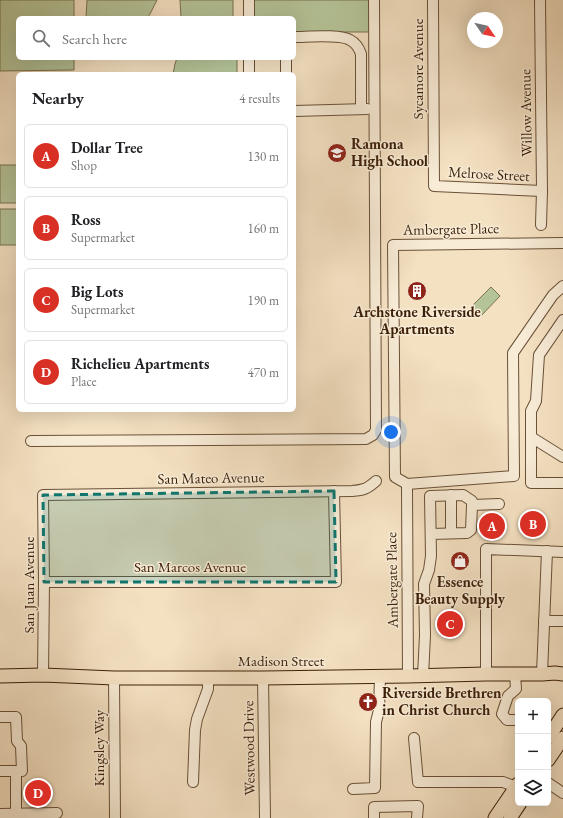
<!DOCTYPE html>
<html lang="en">
<head>
<meta charset="utf-8">
<style>
	:root { --surface:#fff; --page:#f2f2f2; --text:#202124; --muted:#757577; --line:#e0e0e0; --accent:#d93025 }
	body { margin:0; font-family:"EB Garamond",serif; background:var(--page); color:var(--text) }
	.controls { position:absolute; right:12px; bottom:12px; display:grid; overflow:hidden; border-radius:6px; box-shadow:0 4px 16px #0002 }
	.controls button { width:36px; height:36px; display:grid; place-items:center; padding:0; border:0; border-bottom:1px solid var(--line); background:var(--surface); color:var(--text); font:20px sans-serif }
	.compass { position:absolute; left:467px; top:12px; width:36px; height:36px; border-radius:50%; background:var(--surface); box-shadow:0 4px 16px #0002; rotate:124deg }
	.you { position:absolute; left:391px; top:432px; width:14px; height:14px; margin:-10px; border:3px solid #fff; border-radius:50%; background:#1a73e8; box-shadow:0 0 0 6px #1a73e833 }
	.badge { display:grid; place-items:center; width:26px; height:26px; border-radius:50%; background:var(--accent); color:#fff; font-size:13px; font-weight:700 }
	.pin { position:absolute; translate:-50% -50%; border:2px solid #fff; box-shadow:0 1px 4px #0006 }
	.list { margin:0; padding:0; list-style:none }
	h2 { display:flex; justify-content:space-between; align-items:center; height:52px; margin:0; padding:0 16px; font-size:17px }
	h2 small { font-size:13px; font-weight:400; color:var(--muted) }
	.list li { display:grid; grid-template-columns:26px 1fr auto; gap:12px; align-items:center; box-sizing:border-box; height:64px; margin:0 8px 8px; padding:0 8px; border:1px solid var(--line); border-radius:6px }
	.list b { display:block; font-size:15px; white-space:nowrap }
	.list p { margin:0; font-size:13px; white-space:nowrap; color:var(--muted) }
	.list em { font-size:13px; font-style:normal; color:var(--muted) }
	.icon { flex:none; width:22px; height:22px; fill:none; stroke:currentColor; stroke-width:2; stroke-linecap:round; stroke-linejoin:round }
	.map { position:relative; flex:none; width:563px; height:818px; overflow:hidden }
	.search { position:absolute; background:var(--surface); box-shadow:0 4px 16px #0002; left:16px; top:16px; width:280px; height:44px; display:flex; align-items:center; gap:10px; box-sizing:border-box; padding:0 14px; border-radius:6px; color:var(--muted); font-size:15px }
	.panel { position:absolute; background:var(--surface); box-shadow:0 4px 16px #0002; left:16px; top:72px; width:280px; height:340px; border-radius:6px }
	.map>svg:first-child { display:block }
</style>
</head>
<body>
<div class="map">
<svg width="563" height="818" viewBox="0 0 563 818">
	<rect width="100%" height="100%" fill="#f4e1c2"/>
	<filter id="stains"><feTurbulence type="fractalNoise" baseFrequency=".005" numOctaves="4"/><feColorMatrix values="0 0 0 0 .2 0 0 0 0 .09 0 0 0 0 .02 0 0 0 .5 -.17"/></filter>
	<radialGradient id="worn" r=".72"><stop offset=".6" stop-color="#630" stop-opacity="0"/><stop offset="1" stop-color="#630" stop-opacity=".3"/></radialGradient>
	<g fill="#b5c498" stroke="#787250">
		<polygon points="0,0 74,0 74,18 18,18 18,58 74,58 74,70 0,71"/>
		<polygon points="87,0 157,0 150,14 147,18 86,18"/>
		<polygon points="180,0 233,0 233,18 181,18"/>
		<polygon points="253,0 370,0 371,32 294,32 294,18 254,18"/>
		<polygon points="177,58 237,58 237,74 173,74 175,64"/>
		<rect x="0" y="165" width="18" height="38"/>
		<rect x="0" y="209" width="18" height="36"/>
		<polygon points="491,287 500,296 479,318 470,308"/>
	</g>
	<g fill="none" stroke-linecap="round" stroke-linejoin="round">
		<g stroke="#6a5037" stroke-width="12">
			<g id="minor">
				<polyline points="249,0 249,18"/>
				<polyline points="433,0 434,186 542,191"/>
				<polyline points="540,0 542,191 541,225"/>
				<path d="M294,37c13,0 46,-3 56,3 6,3 9,8 11,14v55"/>
				<polyline points="249,74 249,58"/>
				<polyline points="286,74 286,58"/>
				<polyline points="294,111 367,109"/>
				<polyline points="563,243 393,245 395,477 407,484 514,476 513,353 553,295 563,286"/>
				<polyline points="563,320 539,355 536,401 531,411 531,483 563,483"/>
				<polyline points="531,437 563,457"/>
				<polyline points="31,441 366,439 373,435 376,430 374,0"/>
				<polyline points="407,484 408,676"/>
				<polyline points="451,495 451,533"/>
				<polyline points="472,505 499,504"/>
				<polyline points="44,582 336,582 334,491"/>
				<polyline points="544,621 563,621"/>
				<polyline points="486,674 486,549 563,552"/>
				<polyline points="515,674 516,689 508,696 502,714 507,720 518,720"/>
				<polyline points="542,674 547,551"/>
				<path d="M43,675l1,-93 -1,-87 309,-4c12,-1 15,-2 24,-10"/>
				<polyline points="423,676 425,635 424,584 429,570 431,556 430,496 463,495 472,501 472,505 471,530 467,533 431,534"/>
				<polyline points="114,678 115,818"/>
				<polyline points="263,678 265,818"/>
				<polyline points="0,717 16,717 17,741 21,746 22,771 0,771"/>
				<polyline points="414,738 418,782 503,782 516,787"/>
				<polyline points="193,782 195,730 197,719 208,689 208,678"/>
				<polyline points="548,783 563,793"/>
				<polyline points="353,789 375,788 376,722 379,710 380,677"/>
				<polyline points="0,814 57,813"/>
				<polyline points="16,814 16,776"/>
				<polyline points="374,818 374,807 418,806 417,818"/>
			</g>
		</g>
		<g stroke="#3c1f09" stroke-width="15">
			<g id="major">
				<polyline points="0,676 43,675 114,678 263,678 408,676 486,674 542,674 555,673 563,674"/>
				<polyline points="548,738 563,715"/>
				<polyline points="548,760 563,738"/>
				<polyline points="495,818 518,784"/>
				<polyline points="510,818 520,803"/>
			</g>
		</g>
		<use href="#minor" stroke="#f8ecd7" stroke-width="10"/>
		<use href="#major" stroke="#f4e1c2" stroke-width="13"/>
	</g>
	<path fill="#0f766e" fill-opacity="0.2" stroke="#0f766e" stroke-width="3" stroke-dasharray="8 5" stroke-linejoin="round" d="M334,491l2,91h-292l-1,-87z"/>
	<defs>
		<g id="school-disc" transform="scale(1)"><circle r="9.5" fill="#8f2418" stroke="#f8ecd7"/><path d="M0-5L7-2L0 1L-7-2ZM-4 1L0 2.5L4 1V4Q0 6-4 4Z" fill="#fff"/></g>
		<g id="building-disc" transform="scale(1)"><circle r="9.5" fill="#8f2418" stroke="#f8ecd7"/><path d="M-4-6H4V6H1V3H-1V6H-4ZM-2.5-4.3h1.7v1.8h-1.7ZM.8-4.3h1.7v1.8H.8ZM-2.5-1h1.7V.8h-1.7ZM.8-1h1.7V.8H.8Z" fill="#fff"/></g>
		<g id="shop-disc" transform="scale(1)"><circle r="9.5" fill="#8f2418" stroke="#f8ecd7"/><path d="M-5-2.5h2.3a2.7 3.5 0 0 1 5.4 0H5L5.5 6h-11ZM-1.5-2.5h3a1.5 2.3 0 0 0-3 0Z" fill="#fff"/></g>
		<g id="church-disc" transform="scale(1)"><circle r="9.5" fill="#8f2418" stroke="#f8ecd7"/><path d="M-1.2-6h2.4v3.5h3.3v2.4h-3.3V6h-2.4V-.1h-3.3v-2.4h3.3Z" fill="#fff"/></g>
	</defs>
	<g fill-rule="evenodd">
		<use href="#school-disc" x="337" y="153"/>
		<use href="#building-disc" x="417" y="291"/>
		<use href="#shop-disc" x="460" y="561"/>
		<use href="#church-disc" x="368" y="702"/>
	</g>
	<g text-anchor="middle" stroke-width="3" stroke-linejoin="round" paint-order="stroke">
		<g font-size="15" fill="#3c1f09" stroke="#f8ecd7">
			<text transform="translate(418 69) rotate(-90)" y="5">Sycamore Avenue</text>
			<text transform="translate(526 113) rotate(-91)" y="5">Willow Avenue</text>
			<text transform="translate(489 174) rotate(3)" y="5">Melrose Street</text>
			<text transform="translate(451 229) rotate(-1)" y="5">Ambergate Place</text>
			<text transform="translate(211 478) rotate(-1)" y="5">San Mateo Avenue</text>
			<text x="190" y="572">San Marcos Avenue</text>
			<text transform="translate(392 580) rotate(-91)" y="5">Ambergate Place</text>
			<text transform="translate(29 585) rotate(-90)" y="5">San Juan Avenue</text>
			<text x="281" y="666">Madison Street</text>
			<text transform="translate(99 748) rotate(-90)" y="5">Kingsley Way</text>
			<text transform="translate(249 748) rotate(-91)" y="5">Westwood Drive</text>
		</g>
		<g font-size="15" font-weight="bold" fill="#3c1f09" stroke="#f8ecd7" text-anchor="start">
			<text x="351" y="149">Ramona<tspan x="351" dy="17">High School</tspan></text>
			<text x="417" y="317" text-anchor="middle">Archstone Riverside<tspan x="417" dy="17">Apartments</tspan></text>
			<text x="460" y="587" text-anchor="middle">Essence<tspan x="460" dy="17">Beauty Supply</tspan></text>
			<text x="382" y="698">Riverside Brethren<tspan x="382" dy="17">in Christ Church</tspan></text>
		</g>
	</g>
	<rect width="100%" height="100%" filter="url(#stains)"/>
	<rect width="100%" height="100%" fill="url(#worn)"/>
</svg>
<div class="controls">
<button>+</button>
<button>−</button>
<button><svg class="icon" aria-label="layers" viewBox="0 0 24 24"><path d="M12 4l9 5-9 5-9-5zM3 14l9 5 9-5"/></svg></button>
</div>
<svg class="compass" viewBox="-18 -18 36 36"><path d="M0-13l5 13h-10z" fill="#e53935"/><path d="M0 13l5-13h-10z" fill="#757577"/></svg>
<div class="you"></div>
<div class="pin badge" style="left:492px;top:526px">A</div>
<div class="pin badge" style="left:533px;top:524px">B</div>
<div class="pin badge" style="left:450px;top:624px">C</div>
<div class="pin badge" style="left:38px;top:793px">D</div>
<div class="search"><svg class="icon" aria-label="search" viewBox="0 0 24 24"><circle cx="10" cy="10" r="6"/><path d="M15 15l6 6"/></svg>Search here</div>
<section class="panel">
<h2>Nearby<small>4 results</small></h2>
<ul class="list">
<li><span class="badge">A</span><div><b>Dollar Tree</b><p>Shop</p></div><em>130 m</em></li>
<li><span class="badge">B</span><div><b>Ross</b><p>Supermarket</p></div><em>160 m</em></li>
<li><span class="badge">C</span><div><b>Big Lots</b><p>Supermarket</p></div><em>190 m</em></li>
<li><span class="badge">D</span><div><b>Richelieu Apartments</b><p>Place</p></div><em>470 m</em></li>
</ul>
</section>
</div>
</body>
</html>
